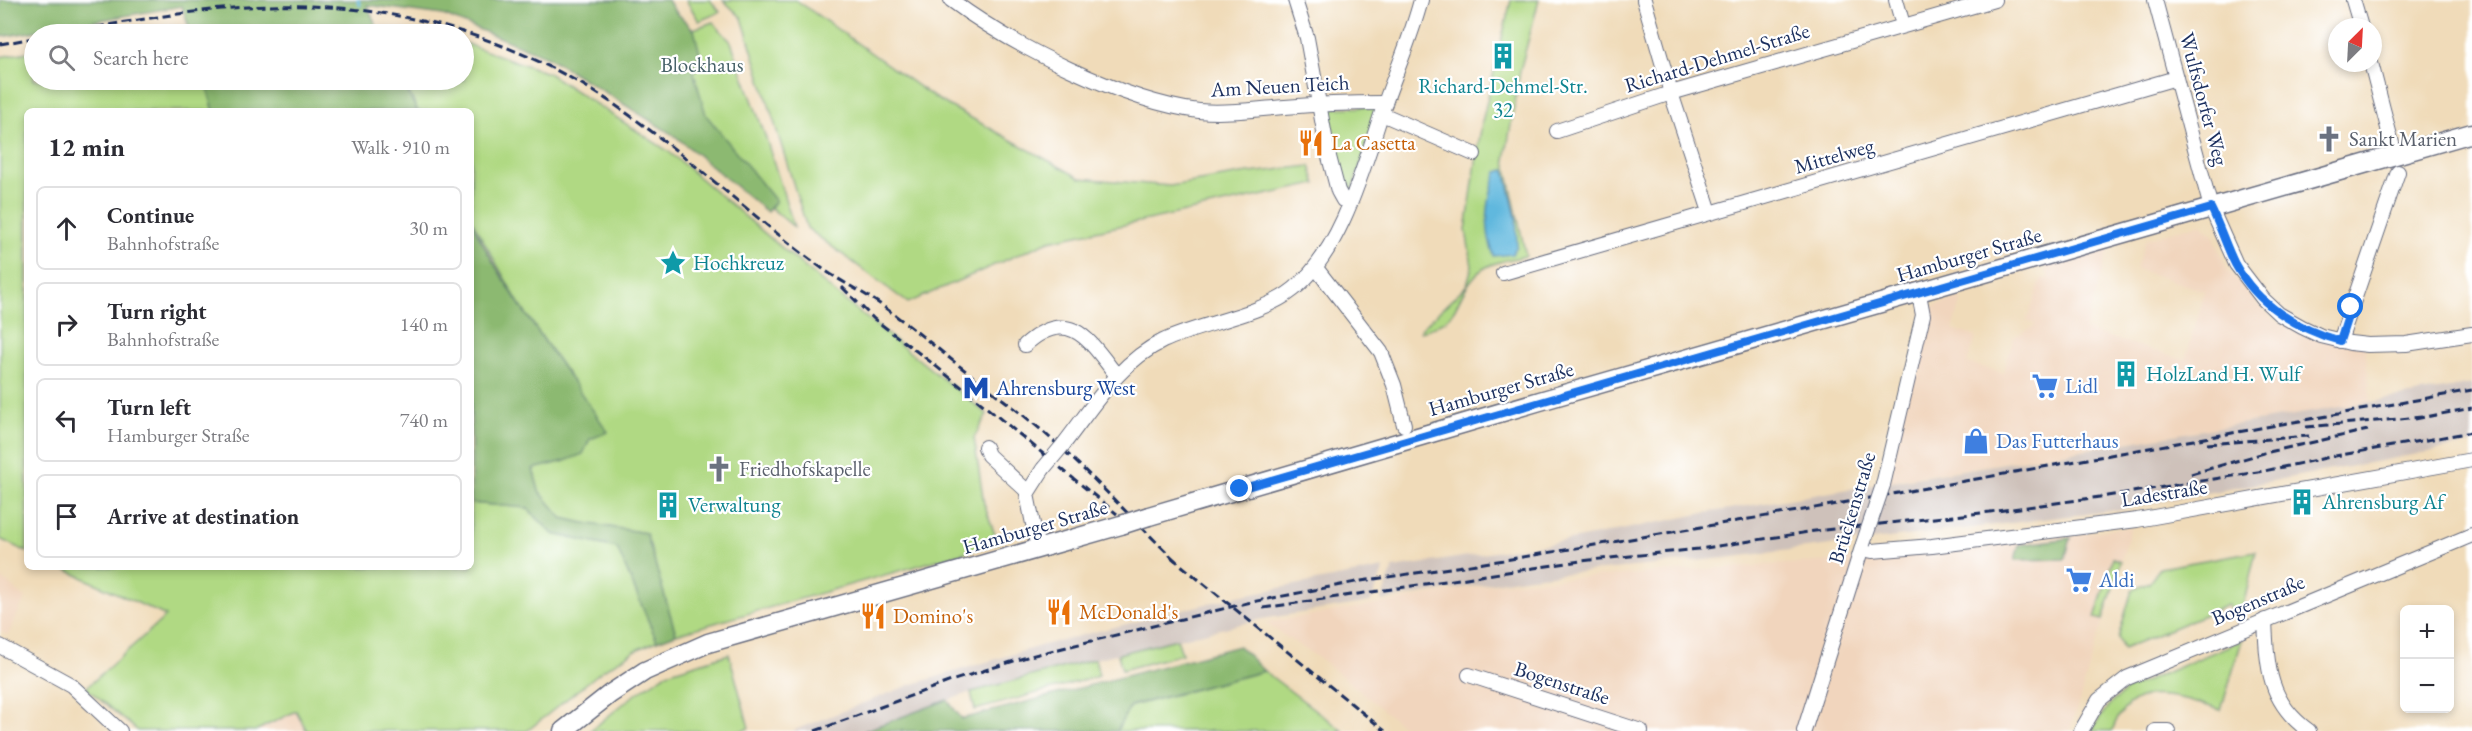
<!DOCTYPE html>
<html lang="en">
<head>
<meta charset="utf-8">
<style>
	:root { --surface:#fff; --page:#f2f2f3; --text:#2b2b33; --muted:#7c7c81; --line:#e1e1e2 }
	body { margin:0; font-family:"EB Garamond",serif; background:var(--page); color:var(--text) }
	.controls { position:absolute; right:18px; bottom:18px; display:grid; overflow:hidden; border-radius:9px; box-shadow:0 3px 9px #0003 }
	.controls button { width:54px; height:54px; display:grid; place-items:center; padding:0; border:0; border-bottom:2px solid var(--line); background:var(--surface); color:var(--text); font:30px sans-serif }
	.compass { position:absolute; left:2328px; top:18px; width:54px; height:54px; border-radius:50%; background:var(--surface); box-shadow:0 3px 9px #0003; rotate:24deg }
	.stop { position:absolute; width:18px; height:18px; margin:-14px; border:4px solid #1a73e8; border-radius:50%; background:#fff }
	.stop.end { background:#1a73e8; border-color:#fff; box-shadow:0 2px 6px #0008 }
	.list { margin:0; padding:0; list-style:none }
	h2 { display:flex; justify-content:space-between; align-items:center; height:78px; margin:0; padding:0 24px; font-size:26px }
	h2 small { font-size:20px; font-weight:400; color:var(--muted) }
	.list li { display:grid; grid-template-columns:39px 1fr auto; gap:18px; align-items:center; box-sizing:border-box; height:84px; margin:0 12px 12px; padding:0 12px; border:2px solid var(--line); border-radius:9px }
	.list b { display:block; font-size:22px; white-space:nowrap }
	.list p { margin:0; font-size:20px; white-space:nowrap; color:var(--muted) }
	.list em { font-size:20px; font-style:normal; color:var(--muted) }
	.icon { flex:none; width:33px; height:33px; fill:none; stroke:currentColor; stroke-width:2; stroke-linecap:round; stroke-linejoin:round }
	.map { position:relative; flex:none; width:2472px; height:731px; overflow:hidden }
	.search { position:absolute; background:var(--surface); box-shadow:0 3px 9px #0003; left:24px; top:24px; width:450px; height:66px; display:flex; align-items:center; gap:15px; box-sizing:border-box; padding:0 21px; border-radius:33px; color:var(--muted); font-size:22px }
	.panel { position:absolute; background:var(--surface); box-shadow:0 3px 9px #0003; left:24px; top:108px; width:450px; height:462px; border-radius:9px }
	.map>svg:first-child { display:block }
</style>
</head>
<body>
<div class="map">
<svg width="2472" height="731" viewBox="0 0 2472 731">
	<rect width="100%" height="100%" fill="#fff"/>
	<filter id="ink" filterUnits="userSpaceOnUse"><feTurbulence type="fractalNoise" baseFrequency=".0167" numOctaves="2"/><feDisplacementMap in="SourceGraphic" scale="12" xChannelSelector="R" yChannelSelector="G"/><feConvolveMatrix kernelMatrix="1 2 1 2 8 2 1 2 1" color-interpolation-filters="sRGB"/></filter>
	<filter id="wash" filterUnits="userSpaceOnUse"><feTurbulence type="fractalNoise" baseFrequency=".008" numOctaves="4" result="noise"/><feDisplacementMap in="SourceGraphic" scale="24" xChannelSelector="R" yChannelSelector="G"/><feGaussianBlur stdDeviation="1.35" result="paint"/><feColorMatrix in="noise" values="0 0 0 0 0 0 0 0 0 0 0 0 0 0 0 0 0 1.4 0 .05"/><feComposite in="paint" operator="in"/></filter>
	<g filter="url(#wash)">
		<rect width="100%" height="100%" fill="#f0dbb9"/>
		<g fill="#f1d5bd">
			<polygon points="2201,224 2213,235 2227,270 2271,317 2283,325 2322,339 2364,339 2371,402 1889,481 1927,308 1962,298 1953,329 1976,337 1967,363 2003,373 2014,337 2034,326 2035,323 2027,320 2042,278 2049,279 2045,263 2110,243 2085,330 2185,360 2205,291 2136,269 2146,239"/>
			<polygon points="2131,527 2070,731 1409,731 1322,660 1265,623 1501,583 1935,554"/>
			<polygon points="0,577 25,598 8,635 0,631"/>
			<polygon points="296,711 307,731 255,731"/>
		</g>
		<g fill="#cec1ba">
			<polygon points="2472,384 2472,444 2110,511 1725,558 1530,577 1381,601 1393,568 1577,539 1699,514 2371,402"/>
			<polygon points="1384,568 1371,602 1262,619 1095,659 971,692 864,731 792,731 910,685 1047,644 1238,596"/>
		</g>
		<g fill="#b0d983" stroke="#668470" stroke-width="1.5">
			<polygon points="686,0 710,0 720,12 699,21"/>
			<polygon points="723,0 796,0 935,98 1080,178 1170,186 1241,174 1310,166 1316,184 1049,241 908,303 807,228 742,18"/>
			<path d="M1511,0h28l-19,71 -15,89 21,96c-17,4 -40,6 -52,21 -25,29 -9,40 -54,55l1,-3 46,-44 5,-19 -6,-36 16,-108z"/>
			<polygon points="713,22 731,42 766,138 794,227 725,170 674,36"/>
			<polygon points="464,43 548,73 668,151 834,292 987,414 974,438 984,504 998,543 676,634 646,533 584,523 562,518 539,491 533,469 565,461 590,439 607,432 520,305 471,219 471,111 418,111 403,80 464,80"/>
			<polygon points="34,51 34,80 205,80 214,111 27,111 27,552 0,539 0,57"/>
			<polygon points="1380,107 1349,199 1342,195 1323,108"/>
			<polygon points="471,503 527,508 553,534 617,548 657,641 636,650 603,670 527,731 307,731 296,711 255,731 138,731 86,688 166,616 60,567 471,567"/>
			<polygon points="2256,551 2240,619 2236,621 2228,605 2123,649 2118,638 2132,590 2149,583 2160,568"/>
			<polygon points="2113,558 2121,561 2103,620 2095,618"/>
			<polygon points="1177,639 1182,654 1122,670 1118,654"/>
			<path d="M2242,640l-21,70c-40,-12 -90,-34 -109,21h-21l17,-25 20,-17z"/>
			<polygon points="729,654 749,728 742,731 590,731 633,696 667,673"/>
			<polygon points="1095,659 1099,676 975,710 971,692"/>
			<polygon points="1264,671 1343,731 1038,731"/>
		</g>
		<g fill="#8cb971" stroke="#547468" stroke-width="1.5">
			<polygon points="0,0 668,0 674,10 694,30 700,54 694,73 706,115 776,201 767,212 675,136 550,58 443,15 367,5 380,34 191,34 182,6 0,37"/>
			<polygon points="205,80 402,80 417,111 214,111"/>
			<path d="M471,221c37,75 90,142 137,211l-18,7 -7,15 -18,7 -32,8 6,22 23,27 22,5 62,10 30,101 -19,7 -40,-93 -64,-14 -26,-26 -56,-5z"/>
			<polygon points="2071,538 2065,559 2015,560 2019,545"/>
			<polygon points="1239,646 1264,671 1130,706 1117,731 864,731 947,700 962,719"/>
		</g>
		<path fill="#61b8de" stroke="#3e749e" stroke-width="1.5" d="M1505,170l11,47 1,29 -5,8 -18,2c-11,-29 -7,-56 3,-84z"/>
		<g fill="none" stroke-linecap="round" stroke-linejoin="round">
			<polyline stroke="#61b8de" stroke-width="3" points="358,0 360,5"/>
		</g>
	</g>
	<g filter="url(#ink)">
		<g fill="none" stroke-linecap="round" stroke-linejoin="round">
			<g stroke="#666b7e" stroke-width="16">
				<g id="minor">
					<path d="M951,0c60,45 173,102 248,111 28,3 58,-2 86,-4 34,-3 67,-4 100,-4"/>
					<polyline points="1295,0 1307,38 1328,153 1338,191 1343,200 1349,203"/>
					<polyline points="1644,0 1671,93 1710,212"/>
					<polyline points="1896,0 1903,25"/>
					<polyline points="2155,0 2211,208 2236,264 2263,299 2279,314 2302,327 2321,336 2350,343 2368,345 2406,344 2472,334"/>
					<polyline points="2353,0 2361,27"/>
					<polyline points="2371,63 2395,155"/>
					<polyline points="1382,114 1474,154"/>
					<polyline points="1557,131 1671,93 1994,0"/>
					<polyline points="1316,268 1381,352 1394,385 1404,425"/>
					<polyline points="1503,273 2176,78"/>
					<polyline points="2340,341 2398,172"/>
					<path d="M1025,345c45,-41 66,-2 92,31"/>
					<path d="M1063,445c29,-37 56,-83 100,-104 39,-18 99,-26 131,-52 49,-39 71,-128 91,-186 12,-34 27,-68 36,-103"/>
					<polyline points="985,447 988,455 1028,492"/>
					<polyline points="1883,485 1923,315 1919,294"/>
					<polyline points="1038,549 1027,494 1043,469"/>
					<polyline points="1862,549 1872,551 1932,546 2137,520 2472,460"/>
					<path d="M2265,620c2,46 3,82 44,111"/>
					<polyline points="0,646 71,685 120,731"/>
					<polyline points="1469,675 1641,731"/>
					<polyline points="1804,731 1863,544"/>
					<polyline points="2081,731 2099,700 2127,678 2472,535"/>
					<polyline points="2155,731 2168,731"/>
				</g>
			</g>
			<g stroke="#666b7e" stroke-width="21">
				<g id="major">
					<polyline points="1149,516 1540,401 2472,133"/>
					<polyline points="563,731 610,694 645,671 708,643 1121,525"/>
				</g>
			</g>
			<use href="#minor" stroke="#fff" stroke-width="14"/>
			<use href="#major" stroke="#fff" stroke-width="18"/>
			<g stroke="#1b2f5e" stroke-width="3" stroke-dasharray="9 4.5" stroke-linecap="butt">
				<path d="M56,34c71,-12 142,-26 214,-28 121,-4 242,30 342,97 74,50 139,113 211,166 20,14 42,24 61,38 30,22 59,46 88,69 26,20 53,39 77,61 44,39 84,83 127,124"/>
				<polyline points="0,44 34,38"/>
				<polyline points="842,287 874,319 932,363 1117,514"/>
				<polyline points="2415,419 2472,408"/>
				<polyline points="2306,427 2422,417"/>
				<polyline points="2207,444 2309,436"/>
				<polyline points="2191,474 2264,453 2368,430"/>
				<polyline points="1171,557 1385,731"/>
				<polyline points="1263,608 1581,561 1699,549 1815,531 1990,512 2107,496 2264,471 2335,456 2472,432"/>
				<polyline points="815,731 954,680 1030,656 1247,603 1361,581 1511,559 1809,509 2472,390"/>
			</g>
			<g stroke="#666b7e" stroke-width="16" stroke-linecap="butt">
				<g id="minor-bridge">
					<polyline points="1043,469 1063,445"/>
					<polyline points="1863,544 1883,485"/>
				</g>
			</g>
			<g stroke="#666b7e" stroke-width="21" stroke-linecap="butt">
				<polyline id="major-bridge" points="1121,525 1149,516"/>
			</g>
			<use href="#minor-bridge" stroke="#fff" stroke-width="14"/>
			<use href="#major-bridge" stroke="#fff" stroke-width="18"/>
		</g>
	</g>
	<g fill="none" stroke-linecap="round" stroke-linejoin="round" filter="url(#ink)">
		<path stroke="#1a73e8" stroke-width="8" d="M1240,489l971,-281c9,18 15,38 24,56 22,40 62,65 105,77l11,-34"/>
	</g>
	<defs>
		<g id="building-bare" transform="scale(2.07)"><path d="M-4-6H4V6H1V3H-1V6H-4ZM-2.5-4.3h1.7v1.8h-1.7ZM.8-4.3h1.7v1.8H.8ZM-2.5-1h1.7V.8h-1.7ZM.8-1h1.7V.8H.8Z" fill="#0f9aa8" stroke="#fff" stroke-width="2.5" paint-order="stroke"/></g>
		<g id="church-bare" transform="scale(2.07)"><path d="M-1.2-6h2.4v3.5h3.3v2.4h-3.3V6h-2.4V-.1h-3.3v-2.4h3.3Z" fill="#6b7280" stroke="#fff" stroke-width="2.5" paint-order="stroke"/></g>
		<g id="restaurant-bare" transform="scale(2.07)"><path d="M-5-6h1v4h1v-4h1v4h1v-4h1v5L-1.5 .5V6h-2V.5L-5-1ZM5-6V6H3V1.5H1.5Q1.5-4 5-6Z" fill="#e8710a" stroke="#fff" stroke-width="2.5" paint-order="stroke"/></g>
		<g id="sight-bare" transform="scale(2.07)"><path d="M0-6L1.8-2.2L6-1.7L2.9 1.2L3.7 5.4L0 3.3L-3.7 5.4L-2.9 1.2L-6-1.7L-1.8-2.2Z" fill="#0f9aa8" stroke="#fff" stroke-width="2.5" paint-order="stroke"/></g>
		<g id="supermarket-bare" transform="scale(2.07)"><path d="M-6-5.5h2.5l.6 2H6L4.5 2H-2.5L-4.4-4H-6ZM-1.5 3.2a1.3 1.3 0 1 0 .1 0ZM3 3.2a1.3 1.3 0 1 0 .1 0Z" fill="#3f7fe0" stroke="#fff" stroke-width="2.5" paint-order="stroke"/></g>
		<g id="metro-bare" transform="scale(2.07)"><path d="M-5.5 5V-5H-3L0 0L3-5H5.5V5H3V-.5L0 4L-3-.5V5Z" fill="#1a4fb4" stroke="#fff" stroke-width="2.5" paint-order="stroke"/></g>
		<g id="shop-bare" transform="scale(2.07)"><path d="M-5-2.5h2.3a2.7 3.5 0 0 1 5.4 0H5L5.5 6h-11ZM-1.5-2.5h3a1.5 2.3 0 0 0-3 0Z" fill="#3f7fe0" stroke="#fff" stroke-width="2.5" paint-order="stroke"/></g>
	</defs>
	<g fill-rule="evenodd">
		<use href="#building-bare" x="1503" y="56"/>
		<use href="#church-bare" x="2329" y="139"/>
		<use href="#restaurant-bare" x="1311" y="143"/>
		<use href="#sight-bare" x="673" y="263"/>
		<use href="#building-bare" x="2126" y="374"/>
		<use href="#supermarket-bare" x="2045" y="386"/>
		<use href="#metro-bare" x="976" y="388"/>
		<use href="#shop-bare" x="1976" y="441"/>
		<use href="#church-bare" x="719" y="469"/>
		<use href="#building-bare" x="2302" y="502"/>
		<use href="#building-bare" x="668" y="505"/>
		<use href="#supermarket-bare" x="2079" y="580"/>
		<use href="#restaurant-bare" x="1059" y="612"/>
		<use href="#restaurant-bare" x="873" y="616"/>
	</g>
	<g text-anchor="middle" stroke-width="4.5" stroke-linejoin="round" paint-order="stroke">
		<g font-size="21" fill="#1b2f5e" stroke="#fff">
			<text transform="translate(1717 58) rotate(-17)" y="7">Richard-Dehmel-Straße</text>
			<text transform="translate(1280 86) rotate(-3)" y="7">Am Neuen Teich</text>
			<text transform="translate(2204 99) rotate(75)" y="7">Wulfsdorfer Weg</text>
			<text transform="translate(1834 156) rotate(-16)" y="7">Mittelweg</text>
			<text transform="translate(1969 255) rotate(-16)" y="7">Hamburger Straße</text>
			<text transform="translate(1501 389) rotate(-16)" y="7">Hamburger Straße</text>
			<text transform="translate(2164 493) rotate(-9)" y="7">Ladestraße</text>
			<text transform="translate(1852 508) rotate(-73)" y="7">Brückenstraße</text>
			<text transform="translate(1035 527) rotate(-16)" y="7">Hamburger Straße</text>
			<text transform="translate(2258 600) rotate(-23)" y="7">Bogenstraße</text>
			<text transform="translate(1562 683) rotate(18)" y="7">Bogenstraße</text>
		</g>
		<g font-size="21" fill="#486269" stroke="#fff">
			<text x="702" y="72">Blockhaus</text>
		</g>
		<g font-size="21" fill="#0d838f" stroke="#fff" text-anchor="start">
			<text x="1503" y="93" text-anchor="middle">Richard-Dehmel-Str.<tspan x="1503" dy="24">32</tspan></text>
			<text x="693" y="270">Hochkreuz</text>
			<text x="2146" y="381">HolzLand H. Wulf</text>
			<text x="2322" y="509">Ahrensburg Af</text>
			<text x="688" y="512">Verwaltung</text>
		</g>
		<g font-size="21" fill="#5b616d" stroke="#fff" text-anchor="start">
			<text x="2349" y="146">Sankt Marien</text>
			<text x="739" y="476">Friedhofskapelle</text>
		</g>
		<g font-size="21" fill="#c56008" stroke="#fff" text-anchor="start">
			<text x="1331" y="150">La Casetta</text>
			<text x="1079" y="619">McDonald's</text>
			<text x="893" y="623">Domino's</text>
		</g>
		<g font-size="21" fill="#366cbe" stroke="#fff" text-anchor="start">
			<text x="2065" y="393">Lidl</text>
			<text x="1996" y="448">Das Futterhaus</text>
			<text x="2099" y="587">Aldi</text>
		</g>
		<g font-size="21" fill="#164399" stroke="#fff" text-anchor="start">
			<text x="996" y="395">Ahrensburg West</text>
		</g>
	</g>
</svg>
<div class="controls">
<button>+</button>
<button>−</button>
</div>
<svg class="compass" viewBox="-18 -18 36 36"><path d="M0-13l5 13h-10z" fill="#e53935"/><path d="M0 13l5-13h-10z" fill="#7c7c81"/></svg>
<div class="stop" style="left:2351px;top:307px"></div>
<div class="stop end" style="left:1240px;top:489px"></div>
<div class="search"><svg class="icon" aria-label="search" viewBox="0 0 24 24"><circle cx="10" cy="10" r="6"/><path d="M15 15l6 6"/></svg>Search here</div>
<section class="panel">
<h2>12 min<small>Walk · 910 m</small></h2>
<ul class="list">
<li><svg class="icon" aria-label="ahead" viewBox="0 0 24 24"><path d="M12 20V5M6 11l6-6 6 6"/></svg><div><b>Continue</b><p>Bahnhofstraße</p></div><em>30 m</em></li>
<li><svg class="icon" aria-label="right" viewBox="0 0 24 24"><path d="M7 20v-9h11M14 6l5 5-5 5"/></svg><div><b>Turn right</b><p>Bahnhofstraße</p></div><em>140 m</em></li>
<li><svg class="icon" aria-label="left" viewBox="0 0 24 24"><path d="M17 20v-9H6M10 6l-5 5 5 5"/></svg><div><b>Turn left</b><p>Hamburger Straße</p></div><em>740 m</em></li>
<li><svg class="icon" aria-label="arrive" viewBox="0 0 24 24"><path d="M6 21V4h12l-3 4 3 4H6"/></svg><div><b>Arrive at destination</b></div></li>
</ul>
</section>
</div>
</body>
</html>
